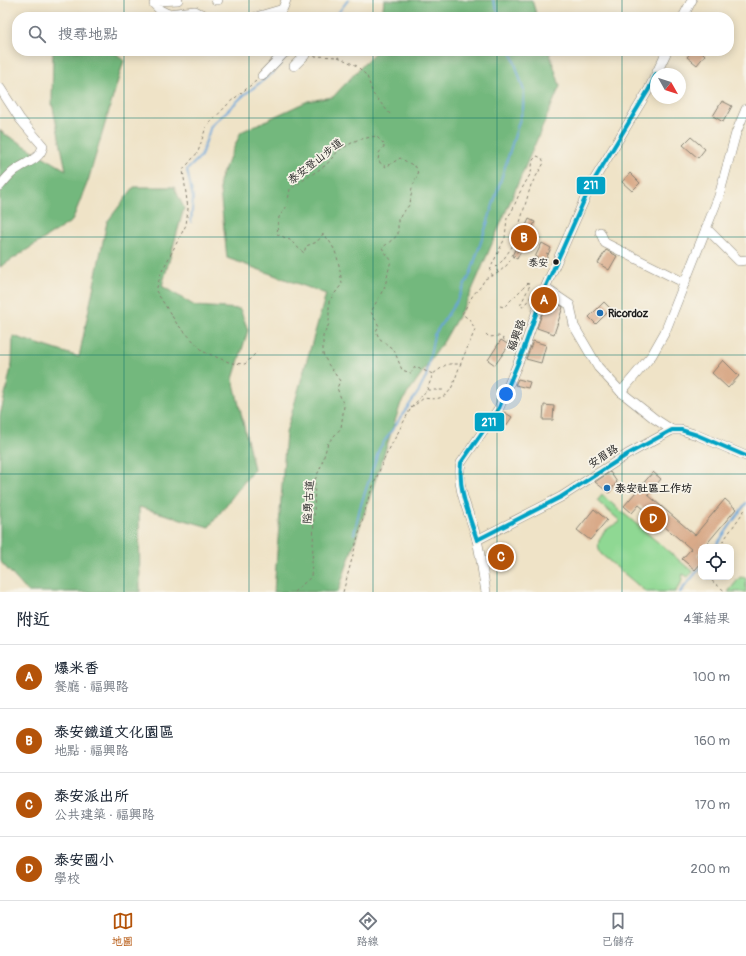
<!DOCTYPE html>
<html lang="zh-TW">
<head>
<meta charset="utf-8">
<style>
	:root { --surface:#fff; --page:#f2f2f3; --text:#1f2937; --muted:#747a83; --line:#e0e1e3; --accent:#b45309 }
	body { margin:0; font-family:Pangolin,"LXGW WenKai TC",sans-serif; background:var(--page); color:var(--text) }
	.controls { position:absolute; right:12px; bottom:12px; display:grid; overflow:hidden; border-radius:8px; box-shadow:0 2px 10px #0003 }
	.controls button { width:36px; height:36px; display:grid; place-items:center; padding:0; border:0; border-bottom:1px solid var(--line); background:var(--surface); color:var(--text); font:20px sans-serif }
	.compass { position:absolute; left:650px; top:68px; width:36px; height:36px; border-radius:50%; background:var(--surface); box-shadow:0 2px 10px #0003; rotate:129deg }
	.you { position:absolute; left:506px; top:394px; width:14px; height:14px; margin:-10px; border:3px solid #fff; border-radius:50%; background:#1a73e8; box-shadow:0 0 0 6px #1a73e833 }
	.badge { display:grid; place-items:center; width:26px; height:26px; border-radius:50%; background:var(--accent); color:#fff; font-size:13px; font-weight:700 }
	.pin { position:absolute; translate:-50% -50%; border:2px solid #fff; box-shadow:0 1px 4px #0006 }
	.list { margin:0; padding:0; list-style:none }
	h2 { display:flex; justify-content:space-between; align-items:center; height:52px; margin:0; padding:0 16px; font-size:17px }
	h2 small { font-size:13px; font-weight:400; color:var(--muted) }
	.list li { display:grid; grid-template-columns:26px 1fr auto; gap:12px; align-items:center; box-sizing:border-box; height:64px; padding:0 16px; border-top:1px solid var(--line) }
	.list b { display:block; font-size:15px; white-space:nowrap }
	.list p { margin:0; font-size:13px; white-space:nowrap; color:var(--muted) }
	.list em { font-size:13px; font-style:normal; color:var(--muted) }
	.icon { flex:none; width:22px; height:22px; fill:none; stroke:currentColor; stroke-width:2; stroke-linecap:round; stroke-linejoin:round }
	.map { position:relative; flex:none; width:746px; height:592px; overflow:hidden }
	.search { position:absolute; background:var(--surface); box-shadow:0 2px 10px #0003; left:12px; right:12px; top:12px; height:44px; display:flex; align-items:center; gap:10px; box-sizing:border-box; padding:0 14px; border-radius:16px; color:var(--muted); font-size:15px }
	.sheet { height:308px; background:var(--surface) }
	nav { display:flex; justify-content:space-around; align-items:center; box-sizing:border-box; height:56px; border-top:1px solid var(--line); background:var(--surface); font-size:11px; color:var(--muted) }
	nav a { display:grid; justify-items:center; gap:2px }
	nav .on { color:var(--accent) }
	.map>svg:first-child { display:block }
</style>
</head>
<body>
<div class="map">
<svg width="746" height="592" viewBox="0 0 746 592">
	<rect width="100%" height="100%" fill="#f7f3e8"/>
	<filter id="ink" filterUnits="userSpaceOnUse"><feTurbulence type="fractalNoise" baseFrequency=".025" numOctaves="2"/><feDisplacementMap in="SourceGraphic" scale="8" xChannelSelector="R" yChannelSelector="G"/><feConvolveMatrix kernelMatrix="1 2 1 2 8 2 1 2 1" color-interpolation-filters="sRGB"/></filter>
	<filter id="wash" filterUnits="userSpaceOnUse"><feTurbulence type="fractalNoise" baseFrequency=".012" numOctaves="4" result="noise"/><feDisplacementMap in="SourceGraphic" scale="16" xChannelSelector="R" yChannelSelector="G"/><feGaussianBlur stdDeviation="0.9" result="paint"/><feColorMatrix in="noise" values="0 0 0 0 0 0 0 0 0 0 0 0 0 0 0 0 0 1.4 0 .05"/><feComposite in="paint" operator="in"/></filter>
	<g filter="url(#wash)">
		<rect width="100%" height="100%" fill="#efe3c7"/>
		<g fill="#8fd893" stroke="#567a58">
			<path d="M602,495l91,77 -5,5 -5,-3 -2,9 -6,9h-29l-45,-38c-8,-13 4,-27 18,-31v-3l-22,-19z"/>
			<polygon points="740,577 746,578 746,592 728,592"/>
		</g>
		<g fill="#73b87d" stroke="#486a4c">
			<polygon points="384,0 532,0 537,17 382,17"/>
			<polygon points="53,51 113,51 124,60 88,181 72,221 0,267 0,130 3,133 66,170 52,103"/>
			<polygon points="376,51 549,51 560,86 469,297 444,341 401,403 338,592 274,592 286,433 326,294 227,258 219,181 241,132 308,101 333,97"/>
			<polygon points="134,187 174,187 184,208 162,286 195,306 240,309 248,330 233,379 254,469 209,527 139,507 140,592 28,592 0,561 0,416 12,364 13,336 79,357 107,222"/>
		</g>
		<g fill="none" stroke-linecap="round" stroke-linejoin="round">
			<g stroke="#68a4d9" stroke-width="2">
				<polyline points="493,0 500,17"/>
				<polyline points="335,17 348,0"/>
				<polyline points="191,222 193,198 187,170 201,156 211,126 244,95 274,72 286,57"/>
				<polyline points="354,534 360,508 379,449 419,391 426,377 434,335 456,302 470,275 488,221 523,109 524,91 511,51"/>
				<polyline points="715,547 746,503"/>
				<polyline points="680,592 701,567"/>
			</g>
		</g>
		<g id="blocks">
			<g fill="#d9aa89">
				<polygon points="692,51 701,51 705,55 697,65 687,57"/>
				<polygon points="722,101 732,106 723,122 713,116"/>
				<polygon points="691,137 705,149 698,158 683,145"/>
				<polygon points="630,173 640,183 632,191 622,182"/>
				<polygon points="529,219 535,222 517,259 512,256"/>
				<polygon points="542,243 551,248 545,261 535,257"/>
				<polygon points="606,250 617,256 609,270 598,263"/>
				<polygon points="547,300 557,303 563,307 554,334 537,328"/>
				<polygon points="604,302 611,309 596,324 589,317"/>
				<polygon points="501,340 509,345 495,365 488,360"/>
				<polygon points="533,341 546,345 541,363 526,359"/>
				<polygon points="723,360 739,376 728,388 712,373"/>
				<polygon points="518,379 530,382 528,388 515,385"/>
				<polygon points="544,405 554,406 553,420 543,420"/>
				<polygon points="504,412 512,417 506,426 497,421"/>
				<polygon points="610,472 617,482 609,493 595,482"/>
				<polygon points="653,472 661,479 648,495 695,535 725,499 736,509 704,547 701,547 701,551 697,555 701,559 701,563 695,570 682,559 691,549 639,505 632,513 624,506"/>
				<polygon points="594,509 607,520 590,540 577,530"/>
				<polygon points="506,546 510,565 497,568 493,549"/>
			</g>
		</g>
	</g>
	<g filter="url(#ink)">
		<use href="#blocks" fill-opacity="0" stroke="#868072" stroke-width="1"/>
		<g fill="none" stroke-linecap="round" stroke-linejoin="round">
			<g stroke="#868072" stroke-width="10">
				<g id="minor">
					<polyline points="178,0 157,1 154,4 160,10 168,14 195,11 207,17"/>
					<polyline points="216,0 218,0"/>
					<polyline points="277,14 283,8 286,0"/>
					<polyline points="256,17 280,10"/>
					<polyline points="683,17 692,0"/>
					<polyline points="294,66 305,55 301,51"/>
					<polyline points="262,76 283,54 288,51"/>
					<path d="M0,88l20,31 23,27c-3,15 -20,17 -30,26 -5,4 -9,9 -13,14"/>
					<polyline points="706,228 739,261 746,260"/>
					<polyline points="600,232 605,243 685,283"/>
					<polyline points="545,288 570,305 574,326 598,367 621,392 655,419 672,430"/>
					<polyline points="621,392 652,355 665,332 719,196 736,133 746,109"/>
					<polyline points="477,540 561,497 628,454 672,430 681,430 697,435 746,456"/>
					<path d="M486,592c-3,-17 -5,-35 -9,-52 -6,-25 -22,-51 -16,-77l38,-55 24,-57 22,-63 46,-103 58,-96 18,-38"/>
				</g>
			</g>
			<g stroke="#868072" stroke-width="1" stroke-dasharray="3 3" stroke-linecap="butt">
				<polyline points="314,56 338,57 357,66 367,76 373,94 390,114"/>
				<polyline points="256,81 230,102 206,127 198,152 183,170 188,209 186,225 161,273 156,291 177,324 204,352 231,363 245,364 257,352"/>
				<polyline points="546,253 551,255"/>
				<polyline points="493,276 490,271 492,265 505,238 507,218 512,211 520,192 531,173 533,160 537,156 542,158 544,163 531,185 519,226 521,230 520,235 503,260 496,267 498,273"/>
				<polyline points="500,306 504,307 528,283 530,285 520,306 523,307 535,291"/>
				<polyline points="486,334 489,337 499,336 512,345 516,346"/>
				<polyline points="427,390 433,374 447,364 460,364"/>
				<path d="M411,408l13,-10c29,5 28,-14 37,-35 4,-11 10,-22 14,-34l-5,-9 -8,-6 11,-19 8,-9 4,-7 13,-6 8,-7 11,-14 10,-22"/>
				<polyline points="719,547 746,508"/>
				<polyline points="707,577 726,592"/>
				<path d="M294,592l17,-15 2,-30 2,-67 6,-14 7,-23 13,-15 3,-22 -7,-18 3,-7 -12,-17 -5,-10v-18l6,-12v-23l13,-17c-3,-19 -4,-36 -19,-50l-6,8 -11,4 -2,7 -8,-7 -6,-6 -13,-6 2,-17 8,-11 3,-17 36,-24 13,-15 18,-10 19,-4 9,9 -6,8 -1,8 8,6 14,-9 16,9 2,7 -6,14 -2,16 -12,15v16l-16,13 9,12 -6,26 -14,26 8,14 -3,5 3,7 15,12 8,20 9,3 4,-6 18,7"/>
				<polyline points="343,592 369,496 385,457 411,408 427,390 443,390"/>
			</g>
			<use href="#minor" stroke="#fff" stroke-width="9"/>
			<g stroke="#f7f3e8" stroke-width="7">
				<g id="bus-1">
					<path d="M477,540c-8,-25 -19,-50 -16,-77l38,-55 24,-57 22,-63 46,-103 58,-96 7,-15"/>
					<polyline points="477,540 561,497 628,454 672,430 681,430 697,435 746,456"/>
				</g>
			</g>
			<use href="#bus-1" stroke="#01a2c5" stroke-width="4"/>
		</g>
	</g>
	<path fill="none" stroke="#0f766e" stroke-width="1" stroke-opacity="0.55" d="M124,0v17M249,0v17M373,0v17M497,0v17M622,0v17M124,51v541M249,51v541M373,51v541M497,51v541M622,51v541M0,118h746M0,237h746M0,355h746M0,474h746"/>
	<circle fill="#1c1c1c" stroke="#f7f3e8" stroke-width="1.5" cx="556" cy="262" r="3.5"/>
	<g fill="#1f6fb2" stroke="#f7f3e8" stroke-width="1.5">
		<circle cx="600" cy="313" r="4"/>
		<circle cx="607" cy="488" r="4"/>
	</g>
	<g text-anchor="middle" stroke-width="3.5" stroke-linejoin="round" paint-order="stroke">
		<g font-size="10" fill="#1c1c1c" stroke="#f7f3e8" text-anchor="end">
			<text x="548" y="266">泰安</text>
		</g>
		<g font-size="11" fill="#1c1c1c" stroke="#f7f3e8">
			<text transform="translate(315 161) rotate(-38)" y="4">泰安登山步道</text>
			<text transform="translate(516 335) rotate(-70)" y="4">福興路</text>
			<text transform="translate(603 456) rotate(-33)" y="4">安眉路</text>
			<text transform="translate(308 502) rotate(-86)" y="4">隘勇古道</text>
		</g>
		<g font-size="11" font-weight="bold" fill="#1c1c1c" stroke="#f7f3e8" text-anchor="start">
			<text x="608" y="317">Ricordoz</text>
			<text x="615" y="492">泰安社區工作坊</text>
		</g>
	</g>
	<g stroke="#f7f3e8" stroke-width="1.5">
		<rect x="576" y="176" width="30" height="19" rx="4" fill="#01a2c5"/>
		<rect x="474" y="412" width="31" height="20" rx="4" fill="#01a2c5"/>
	</g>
	<g font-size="11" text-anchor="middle" font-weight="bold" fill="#fff">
		<text x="591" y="189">211</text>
		<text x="489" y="426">211</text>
	</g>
</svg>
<div class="controls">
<button><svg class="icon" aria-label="locate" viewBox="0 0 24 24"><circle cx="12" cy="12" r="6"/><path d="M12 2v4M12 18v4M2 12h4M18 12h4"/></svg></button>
</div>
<svg class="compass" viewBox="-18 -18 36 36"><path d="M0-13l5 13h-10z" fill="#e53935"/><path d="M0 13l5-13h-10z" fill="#747a83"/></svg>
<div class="you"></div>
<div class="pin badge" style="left:544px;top:300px">A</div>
<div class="pin badge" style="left:524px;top:238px">B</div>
<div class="pin badge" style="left:501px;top:557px">C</div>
<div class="pin badge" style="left:653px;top:519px">D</div>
<div class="search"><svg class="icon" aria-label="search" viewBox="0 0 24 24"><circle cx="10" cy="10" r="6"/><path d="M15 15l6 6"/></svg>搜尋地點</div>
</div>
<section class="sheet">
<h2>附近<small>4筆結果</small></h2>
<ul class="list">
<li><span class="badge">A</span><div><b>爆米香</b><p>餐廳 · 福興路</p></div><em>100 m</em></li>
<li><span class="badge">B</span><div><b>泰安鐵道文化園區</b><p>地點 · 福興路</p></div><em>160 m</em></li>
<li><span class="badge">C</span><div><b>泰安派出所</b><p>公共建築 · 福興路</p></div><em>170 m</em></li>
<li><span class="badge">D</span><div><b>泰安國小</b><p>學校</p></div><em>200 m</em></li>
</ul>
</section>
<nav>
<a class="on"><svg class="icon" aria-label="map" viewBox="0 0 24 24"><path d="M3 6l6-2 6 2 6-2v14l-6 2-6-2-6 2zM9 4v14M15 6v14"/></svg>地圖</a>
<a><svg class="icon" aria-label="directions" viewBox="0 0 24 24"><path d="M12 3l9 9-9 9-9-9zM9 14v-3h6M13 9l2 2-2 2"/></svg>路線</a>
<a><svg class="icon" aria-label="saved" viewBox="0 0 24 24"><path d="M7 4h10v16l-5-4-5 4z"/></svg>已儲存</a>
</nav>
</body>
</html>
